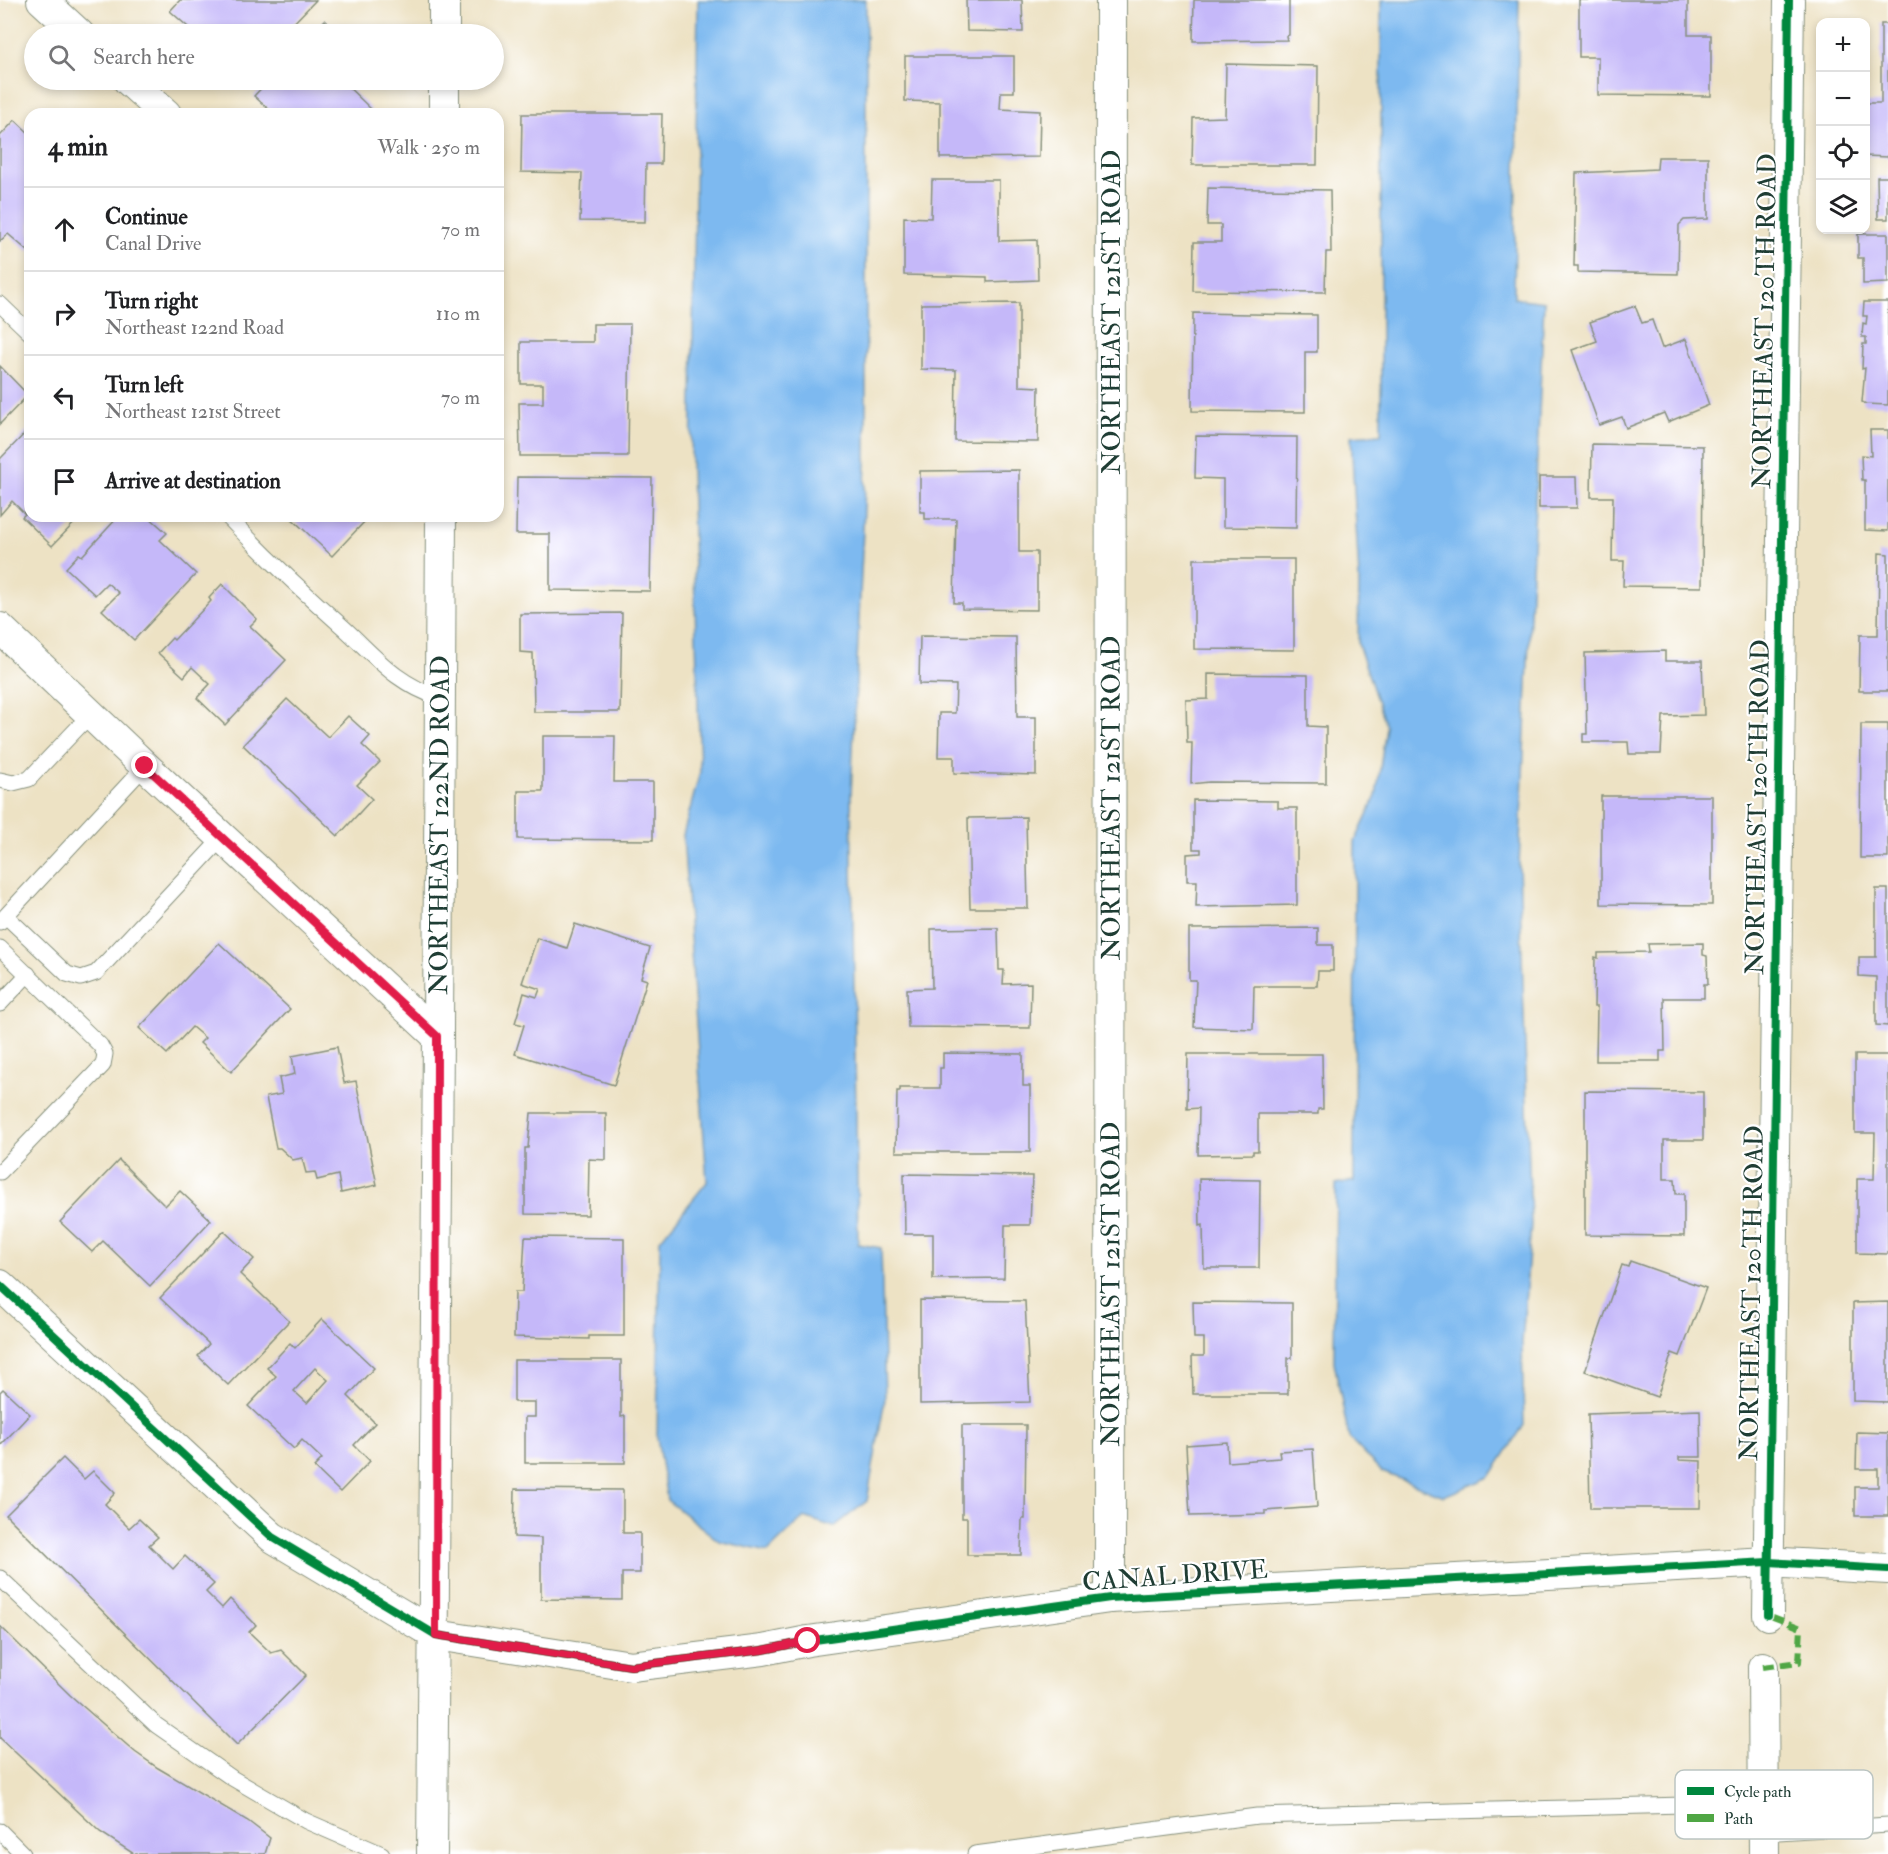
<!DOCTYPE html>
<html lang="en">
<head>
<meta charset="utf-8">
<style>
	:root { --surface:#fff; --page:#f2f2f2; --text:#202124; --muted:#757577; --line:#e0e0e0 }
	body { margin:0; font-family:"IM FELL Double Pica",serif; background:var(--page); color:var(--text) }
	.controls { position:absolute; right:18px; top:18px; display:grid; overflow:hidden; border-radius:12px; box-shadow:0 3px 9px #0003 }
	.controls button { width:54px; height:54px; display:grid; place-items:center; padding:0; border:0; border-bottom:2px solid var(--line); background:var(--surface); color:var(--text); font:30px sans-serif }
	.stop { position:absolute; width:18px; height:18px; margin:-14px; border:4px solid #e11d48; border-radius:50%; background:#fff }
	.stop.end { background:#e11d48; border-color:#fff; box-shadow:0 2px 6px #0008 }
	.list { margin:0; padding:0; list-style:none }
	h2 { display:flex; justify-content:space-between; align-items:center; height:78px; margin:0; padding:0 24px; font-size:26px }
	h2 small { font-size:20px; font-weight:400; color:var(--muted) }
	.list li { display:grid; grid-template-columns:39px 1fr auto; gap:18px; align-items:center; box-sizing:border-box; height:84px; padding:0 24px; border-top:2px solid var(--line) }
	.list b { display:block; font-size:22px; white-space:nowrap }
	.list p { margin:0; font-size:20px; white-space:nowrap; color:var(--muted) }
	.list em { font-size:20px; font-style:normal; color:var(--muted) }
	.icon { flex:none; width:33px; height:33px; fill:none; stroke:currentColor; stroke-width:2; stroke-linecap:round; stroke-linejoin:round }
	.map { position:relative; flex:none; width:1888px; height:1854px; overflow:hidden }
	.search { position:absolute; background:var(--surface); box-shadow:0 3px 9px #0003; left:24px; top:24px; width:480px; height:66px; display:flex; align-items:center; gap:15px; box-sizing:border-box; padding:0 21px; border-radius:33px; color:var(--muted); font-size:22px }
	.panel { position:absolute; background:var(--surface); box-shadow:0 3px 9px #0003; left:24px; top:108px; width:480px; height:414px; border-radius:18px }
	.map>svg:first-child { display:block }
</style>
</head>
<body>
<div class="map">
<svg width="1888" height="1854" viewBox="0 0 1888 1854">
	<rect width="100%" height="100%" fill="#fff"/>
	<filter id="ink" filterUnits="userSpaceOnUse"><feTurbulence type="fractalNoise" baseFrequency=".0167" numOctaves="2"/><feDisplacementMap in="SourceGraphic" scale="12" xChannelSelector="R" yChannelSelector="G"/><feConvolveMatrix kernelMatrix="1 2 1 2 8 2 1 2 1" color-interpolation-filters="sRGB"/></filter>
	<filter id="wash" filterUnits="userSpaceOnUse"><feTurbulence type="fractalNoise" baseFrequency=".008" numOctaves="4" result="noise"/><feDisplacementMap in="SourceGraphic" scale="24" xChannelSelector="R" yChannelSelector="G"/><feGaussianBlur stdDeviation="1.35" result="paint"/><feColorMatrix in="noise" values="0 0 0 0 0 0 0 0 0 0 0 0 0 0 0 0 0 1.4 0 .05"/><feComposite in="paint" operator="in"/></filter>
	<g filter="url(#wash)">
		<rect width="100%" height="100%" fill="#ede2c4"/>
		<g fill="#7db9f0" stroke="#4e7b92" stroke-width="1.5">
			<polygon points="698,0 866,0 866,463 851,795 858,1244 881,1248 885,1399 867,1501 834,1527 804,1517 768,1552 719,1541 667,1500 657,1438 660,1240 707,1182 683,835 700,772 691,469"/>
			<polygon points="1381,0 1519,0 1514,298 1544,302 1519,865 1531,1224 1522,1343 1524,1425 1490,1477 1444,1496 1382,1472 1349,1438 1334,1362 1336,1184 1354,1181 1355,842 1376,796 1386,727 1358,644 1359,578 1351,436 1381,434"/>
		</g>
		<g id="blocks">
			<g fill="#c5b8f9" fill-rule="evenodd">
				<polygon points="180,0 316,0 283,34 196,34 170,11"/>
				<polygon points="966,0 1022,0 1023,32 967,31"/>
				<polygon points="1194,0 1289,0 1289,35 1286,36 1287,40 1193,41"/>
				<polygon points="1579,0 1688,0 1688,35 1711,35 1711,96 1598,95 1598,57 1579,57"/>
				<polygon points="325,20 340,34 311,34"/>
				<polygon points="1881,24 1888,24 1888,157 1866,156 1866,103 1881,103"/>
				<polygon points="905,56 1014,56 1014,92 1001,92 1000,109 1040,111 1039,157 940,158 940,102 905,101"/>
				<polygon points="1226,64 1318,66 1317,165 1192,165 1193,118 1225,117"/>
				<polygon points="269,80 341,80 371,109 366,114 274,114 254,96"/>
				<polygon points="522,114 662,114 661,164 646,164 645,222 580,221 582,173 521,172"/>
				<polygon points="15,120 30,134 30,249 28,251 8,234 0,241 0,136"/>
				<polygon points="1658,157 1708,157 1708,219 1684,220 1679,225 1678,274 1578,272 1578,266 1574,266 1576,173 1657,169"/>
				<polygon points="1877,177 1888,177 1888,219 1878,219"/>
				<polygon points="932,180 999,180 999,241 1037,240 1038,280 987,282 987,277 904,275 904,217 931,218"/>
				<polygon points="1208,188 1330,190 1331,252 1326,252 1325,292 1193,291 1194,242 1221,242 1221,225 1207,225"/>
				<polygon points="1858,234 1888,234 1888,283 1863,284 1863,258 1858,258"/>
				<polygon points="1864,302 1888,302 1888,405 1866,404 1862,402 1865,368 1862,369 1863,344 1866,344 1866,337 1862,337 1863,323 1866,324 1867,316 1863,316"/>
				<polygon points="1019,303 1019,386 1039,387 1038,442 955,441 956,370 921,369 921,304"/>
				<polygon points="1635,306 1642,323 1652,320 1662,348 1686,339 1709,405 1668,422 1664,413 1626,428 1622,417 1599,425 1572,350 1597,341 1590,322"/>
				<polygon points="1193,313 1317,315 1317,352 1305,352 1305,412 1192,411"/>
				<polygon points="593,324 630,324 628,456 520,456 519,403 543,403 543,384 521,384 521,342 593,342"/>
				<polygon points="0,366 28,395 0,424"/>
				<polygon points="30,428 30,516 81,516 52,546 22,517 25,514 12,501 0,515 0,459"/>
				<polygon points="1870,430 1888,430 1888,531 1865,530 1865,480 1862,480 1861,455 1871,456"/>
				<polygon points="1196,436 1297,437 1296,528 1223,527 1223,479 1195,478"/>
				<polygon points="1592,444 1703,446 1702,587 1623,586 1624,561 1612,561 1613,497 1591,497"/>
				<polygon points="1019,470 1019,552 1037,552 1037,610 962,609 962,603 954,603 956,519 925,519 925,512 920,512 920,471"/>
				<polygon points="517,477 652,478 650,591 550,590 550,534 516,534"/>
				<polygon points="1539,477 1576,477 1577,508 1539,508"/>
				<polygon points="119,516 148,516 167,533 160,540 196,574 134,640 102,610 119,593 107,583 95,595 66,568 79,554 82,556"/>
				<polygon points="289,516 362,516 366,520 332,556"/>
				<polygon points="1879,553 1888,554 1888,691 1859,691 1860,635 1878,635"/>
				<polygon points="1194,559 1294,559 1294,650 1194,649"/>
				<polygon points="222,584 257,619 250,626 286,660 225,725 197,698 210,684 192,667 184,677 158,653 172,638 174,640 211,601 209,598"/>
				<polygon points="622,613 620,712 534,712 533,653 520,652 520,614"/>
				<polygon points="920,636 1016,637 1017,717 1036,717 1036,775 954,773 954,757 938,757 939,713 955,713 956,685 919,684"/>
				<polygon points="1665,651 1665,661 1702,661 1704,715 1663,716 1661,754 1629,754 1628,742 1583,742 1583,734 1587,734 1585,653"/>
				<polygon points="1208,674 1308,675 1308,726 1326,727 1326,783 1209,782 1191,784 1192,743 1187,743 1186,700 1208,699"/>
				<polygon points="287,699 328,737 348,716 370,736 362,745 380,762 357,785 372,799 338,836 243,745"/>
				<polygon points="1861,724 1888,724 1888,858 1860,858"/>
				<polygon points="543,736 615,736 614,782 653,782 653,840 518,839 518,791 543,791"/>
				<polygon points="1601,796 1712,796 1712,905 1601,904"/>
				<polygon points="1193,800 1278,801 1278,808 1297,808 1297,905 1196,907 1197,881 1187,881 1187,854 1201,853 1201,849 1193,849"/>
				<polygon points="1026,817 1028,908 970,908 968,818"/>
				<polygon points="1876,889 1888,889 1888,1026 1876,1025 1876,977 1859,976 1859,957 1876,957"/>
				<polygon points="575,924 650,948 641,978 647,980 614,1085 515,1054 524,1025 515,1023 524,993 537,997 540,989 522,983 537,938 567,948"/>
				<polygon points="998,928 999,970 1004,970 1003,984 1031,983 1030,1028 908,1027 907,989 932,988 931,929"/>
				<polygon points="1318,928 1318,945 1333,945 1333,971 1318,971 1317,986 1254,986 1253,1029 1194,1027 1196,980 1189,980 1189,929"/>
				<polygon points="219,943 290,1009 231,1072 200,1043 205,1038 192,1027 167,1054 139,1028"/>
				<polygon points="1703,943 1703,955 1707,956 1708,984 1704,984 1704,998 1664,998 1665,1051 1660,1051 1660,1061 1596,1061 1597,1007 1594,1007 1595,957 1598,958 1598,953 1649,952 1648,944"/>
				<polygon points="337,1047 344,1083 356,1081 377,1185 341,1193 338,1175 317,1180 315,1172 306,1173 302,1158 293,1160 280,1148 276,1148 266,1097 282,1094 279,1078 295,1074 292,1056"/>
				<polygon points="943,1053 1023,1054 1023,1086 1030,1086 1030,1152 896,1152 897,1091 900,1091 900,1088 940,1088 940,1068 943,1068"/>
				<polygon points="1188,1054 1322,1054 1323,1109 1318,1109 1318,1114 1258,1114 1258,1151 1253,1151 1253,1154 1198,1155 1199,1108 1187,1109"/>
				<polygon points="1855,1055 1888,1055 1888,1254 1857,1253 1857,1179 1874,1179 1875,1133 1855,1133"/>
				<polygon points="1585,1091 1703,1092 1703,1140 1664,1140 1664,1179 1675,1179 1676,1194 1684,1194 1684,1236 1585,1235"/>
				<polygon points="531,1113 606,1113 606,1160 589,1159 588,1215 525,1214 525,1148 528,1148"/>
				<polygon points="119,1160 165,1206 180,1191 211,1220 150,1286 103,1241 92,1252 60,1222"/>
				<polygon points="904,1174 1032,1176 1030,1225 1005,1225 1004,1278 933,1279 933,1234 905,1234"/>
				<polygon points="1199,1179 1260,1180 1259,1268 1204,1268 1203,1225 1200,1226"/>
				<polygon points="224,1231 254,1259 240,1274 289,1321 228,1385 198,1356 209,1344 160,1298"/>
				<polygon points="525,1237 624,1238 624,1336 589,1336 589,1339 514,1337 515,1292 522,1292"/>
				<polygon points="1630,1261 1706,1288 1680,1356 1672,1353 1657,1397 1585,1371 1622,1265 1628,1267"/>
				<polygon points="920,1300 1025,1301 1030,1402 920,1404"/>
				<polygon points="1193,1302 1292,1303 1292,1358 1288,1358 1288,1394 1193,1394 1192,1356 1204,1356 1204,1338 1194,1338"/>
				<polygon points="1888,1302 1888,1402 1853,1401 1853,1303"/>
				<path d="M322,1319l52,49 -26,28 27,27 -21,22 16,16 -30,31 -26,-25 8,-8 -20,-19 -8,9 -46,-43 28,-30 -9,-8 23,-25 5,5zM315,1368l13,12 -21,23 -13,-12z"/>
				<polygon points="514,1360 621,1360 621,1417 625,1416 625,1463 525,1463 525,1417 535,1417 535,1402 514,1402"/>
				<polygon points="3,1389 30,1414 0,1446 0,1392"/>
				<polygon points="1700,1410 1701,1457 1679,1457 1679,1460 1701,1461 1700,1508 1590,1508 1588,1414"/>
				<polygon points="962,1425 1026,1425 1025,1519 1022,1519 1021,1555 967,1555 967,1518 962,1518"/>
				<polygon points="1857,1432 1888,1433 1888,1516 1855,1516 1855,1487 1878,1487 1878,1469 1856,1469"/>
				<polygon points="1227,1442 1228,1462 1280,1458 1279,1451 1313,1449 1317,1507 1265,1511 1265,1514 1190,1516 1186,1445"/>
				<polygon points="63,1458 84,1479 93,1471 115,1493 105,1504 129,1528 139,1519 158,1537 149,1545 173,1569 185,1556 214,1584 206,1592 222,1608 230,1599 256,1625 249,1632 271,1653 281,1650 306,1675 237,1745 6,1515"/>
				<polygon points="515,1489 623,1490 623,1533 640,1533 640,1573 622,1573 622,1600 541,1599 541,1538 514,1537"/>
				<polygon points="0,1626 70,1695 135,1752 158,1768 248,1821 270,1838 265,1854 134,1854 100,1832 0,1738"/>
			</g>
		</g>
	</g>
	<g filter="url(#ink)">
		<use href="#blocks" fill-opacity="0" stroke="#86907c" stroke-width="1.5"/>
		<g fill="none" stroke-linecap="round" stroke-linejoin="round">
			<g stroke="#86907c" stroke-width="17">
				<g id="service">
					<polyline points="0,304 30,333"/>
					<path d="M227,516c37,39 76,76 117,112 33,30 51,55 96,70"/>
					<polyline points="0,780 13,783 29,779 91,714"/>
					<polyline points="6,916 67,974 81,978 96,973 223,837"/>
					<polyline points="0,922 145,766"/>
					<polyline points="0,948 100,1045 105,1054 103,1065 0,1172"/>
					<polyline points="0,1004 28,974"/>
					<polyline points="0,1578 156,1725 232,1778 306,1821 382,1854"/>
					<polyline points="0,1831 23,1854"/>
					<polyline points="1764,1833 1888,1825"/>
					<polyline points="975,1854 1257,1816 1763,1803"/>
				</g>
			</g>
			<g stroke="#86907c" stroke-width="32">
				<g id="minor">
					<polyline points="42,0 79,34"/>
					<polyline points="444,34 444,0"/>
					<polyline points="128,80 166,114"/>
					<polyline points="444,114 444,80"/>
					<polyline points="0,628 145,766 437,1036"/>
					<polyline points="0,1285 272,1537 436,1635 631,1666 763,1650 808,1641 1110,1598 1768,1562 1888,1569"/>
					<path id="s1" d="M1110,1598l1,-1598"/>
					<polyline points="1768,1615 1789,0"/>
					<polyline points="1763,1667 1764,1854"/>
					<path id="s2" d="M432,1854c6,-446 5,-892 9,-1338"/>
				</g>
			</g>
			<use href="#service" stroke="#fff" stroke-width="15"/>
			<use href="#minor" stroke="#fff" stroke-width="30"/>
			<polyline stroke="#4fa644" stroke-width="6" stroke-dasharray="12 6" stroke-linecap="butt" points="1763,1667 1799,1662 1801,1628 1768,1615"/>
			<g stroke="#fff" stroke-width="11">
				<g id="cycleway">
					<polyline points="0,1285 272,1537 436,1635 631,1666 763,1650 808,1641 1110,1598 1768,1562 1888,1569"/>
					<polyline points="1768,1615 1789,0"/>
				</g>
			</g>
			<use href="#cycleway" stroke="#00873e" stroke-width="8"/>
		</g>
	</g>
	<g fill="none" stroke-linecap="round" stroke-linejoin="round" filter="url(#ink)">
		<polyline stroke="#e11d48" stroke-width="8" points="145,766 437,1036 436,1635 631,1666 763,1650 808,1641"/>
	</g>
	<g text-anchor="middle" stroke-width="4.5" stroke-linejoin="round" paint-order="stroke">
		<g font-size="26" fill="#1f3d34" stroke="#fff">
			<text dy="9" stroke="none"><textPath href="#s1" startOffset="1286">NORTHEAST 121ST ROAD</textPath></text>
			<text transform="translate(1764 321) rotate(-89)" y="9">NORTHEAST 120TH ROAD</text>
			<text dy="9" stroke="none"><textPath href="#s1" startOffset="800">NORTHEAST 121ST ROAD</textPath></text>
			<text transform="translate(1757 807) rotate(-89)" y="9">NORTHEAST 120TH ROAD</text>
			<text dy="9" stroke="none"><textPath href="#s2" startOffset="1029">NORTHEAST 122ND ROAD</textPath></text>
			<text dy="9" stroke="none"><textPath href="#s1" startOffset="314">NORTHEAST 121ST ROAD</textPath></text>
			<text transform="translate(1751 1293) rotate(-89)" y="9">NORTHEAST 120TH ROAD</text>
			<text transform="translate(1175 1575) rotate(-4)" y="9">CANAL DRIVE</text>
		</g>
	</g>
	<rect x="1675" y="1770" width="198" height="69" rx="9" fill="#fff" stroke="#bcc5c2" stroke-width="1.5"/>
	<rect x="1687" y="1787" width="27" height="8" fill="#00873e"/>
	<rect x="1687" y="1814" width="27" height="8" fill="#4fa644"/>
	<g font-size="16" fill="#1f3d34">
		<text x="1724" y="1797">Cycle path</text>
		<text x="1724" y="1824">Path</text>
	</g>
</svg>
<div class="controls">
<button>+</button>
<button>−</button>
<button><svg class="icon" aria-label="locate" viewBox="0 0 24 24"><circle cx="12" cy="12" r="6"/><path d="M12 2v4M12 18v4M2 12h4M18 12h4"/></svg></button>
<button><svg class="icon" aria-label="layers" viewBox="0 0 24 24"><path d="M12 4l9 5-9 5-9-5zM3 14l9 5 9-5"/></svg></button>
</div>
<div class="stop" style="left:808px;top:1641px"></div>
<div class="stop end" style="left:145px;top:766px"></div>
<div class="search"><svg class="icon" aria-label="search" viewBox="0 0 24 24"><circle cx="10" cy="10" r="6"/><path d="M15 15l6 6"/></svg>Search here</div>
<section class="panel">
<h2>4 min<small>Walk · 250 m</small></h2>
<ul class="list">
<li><svg class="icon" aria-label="ahead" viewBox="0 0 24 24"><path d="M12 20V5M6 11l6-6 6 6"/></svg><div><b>Continue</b><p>Canal Drive</p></div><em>70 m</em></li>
<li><svg class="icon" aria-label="right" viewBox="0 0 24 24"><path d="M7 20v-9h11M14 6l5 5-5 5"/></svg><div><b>Turn right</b><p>Northeast 122nd Road</p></div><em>110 m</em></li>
<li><svg class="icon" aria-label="left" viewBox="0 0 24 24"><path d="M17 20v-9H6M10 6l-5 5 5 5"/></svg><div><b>Turn left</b><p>Northeast 121st Street</p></div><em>70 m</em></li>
<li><svg class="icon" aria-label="arrive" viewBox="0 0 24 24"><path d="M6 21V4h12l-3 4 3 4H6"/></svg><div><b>Arrive at destination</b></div></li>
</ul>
</section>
</div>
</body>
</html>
